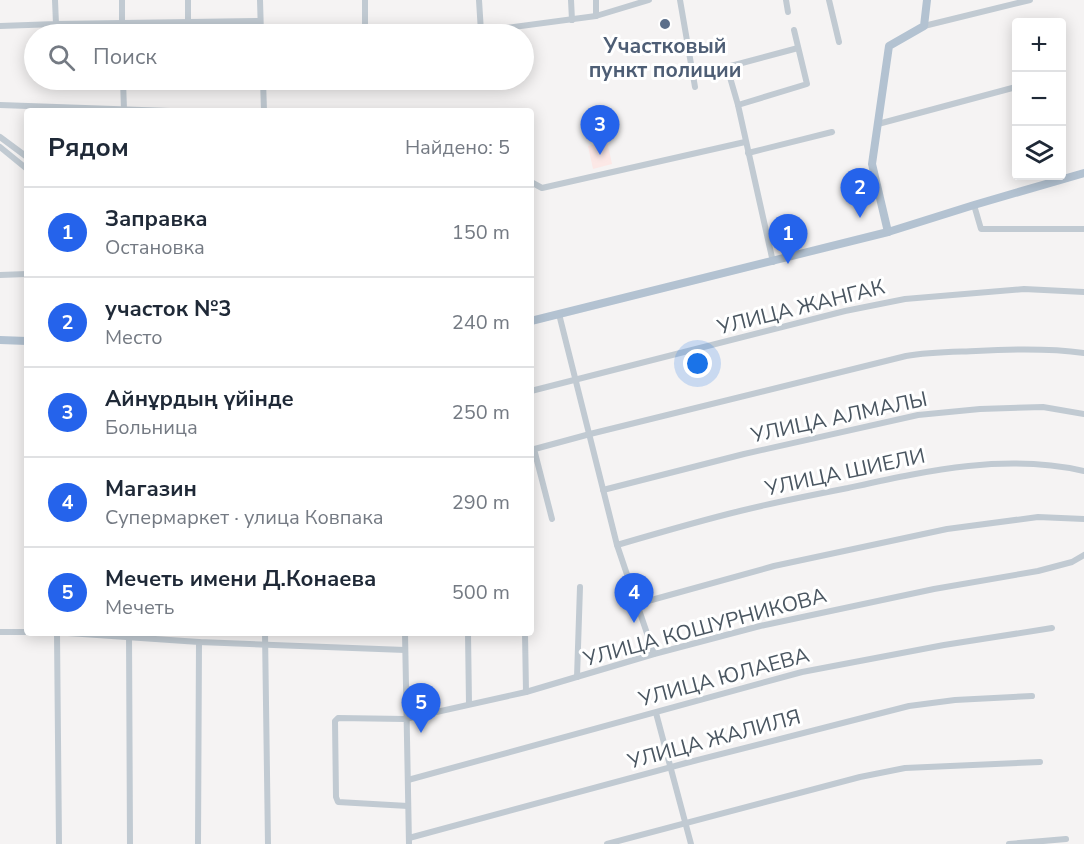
<!DOCTYPE html>
<html lang="ru">
<head>
<meta charset="utf-8">
<style>
	:root { --surface:#fff; --page:#f6f6f7; --text:#1f2937; --muted:#747a83; --line:#e0e1e3; --accent:#2563eb }
	body { margin:0; font-family:"Nunito Sans",sans-serif; background:var(--page); color:var(--text) }
	.controls { position:absolute; right:18px; top:18px; display:grid; overflow:hidden; border-radius:6px; box-shadow:0 3px 15px #0003 }
	.controls button { width:54px; height:54px; display:grid; place-items:center; padding:0; border:0; border-bottom:2px solid var(--line); background:var(--surface); color:var(--text); font:30px sans-serif }
	.you { position:absolute; left:698px; top:364px; width:21px; height:21px; margin:-15px; border:4px solid #fff; border-radius:50%; background:#1a73e8; box-shadow:0 0 0 9px #1a73e833 }
	.badge { display:grid; place-items:center; width:39px; height:39px; border-radius:50%; background:var(--accent); color:#fff; font-size:20px; font-weight:700 }
	.pin { position:absolute; translate:-50% -50px; filter:drop-shadow(0 2px 3px #0008) }
	.pin::after { content:''; position:absolute; top:32px; width:21px; height:18px; background:inherit; clip-path:polygon(0 0,100% 0,50% 100%) }
	.list { margin:0; padding:0; list-style:none }
	h2 { display:flex; justify-content:space-between; align-items:center; height:78px; margin:0; padding:0 24px; font-size:26px }
	h2 small { font-size:20px; font-weight:400; color:var(--muted) }
	.list li { display:grid; grid-template-columns:39px 1fr auto; gap:18px; align-items:center; box-sizing:border-box; height:90px; padding:0 24px; border-top:2px solid var(--line) }
	.list b { display:block; font-size:22px; white-space:nowrap }
	.list p { margin:0; font-size:20px; white-space:nowrap; color:var(--muted) }
	.list em { font-size:20px; font-style:normal; color:var(--muted) }
	.icon { flex:none; width:33px; height:33px; fill:none; stroke:currentColor; stroke-width:2; stroke-linecap:round; stroke-linejoin:round }
	.map { position:relative; flex:none; width:1084px; height:844px; overflow:hidden }
	.search { position:absolute; background:var(--surface); box-shadow:0 3px 15px #0003; left:24px; top:24px; width:510px; height:66px; display:flex; align-items:center; gap:15px; box-sizing:border-box; padding:0 21px; border-radius:33px; color:var(--muted); font-size:22px }
	.panel { position:absolute; background:var(--surface); box-shadow:0 3px 15px #0003; left:24px; top:108px; width:510px; height:528px; border-radius:6px }
	.map>svg:first-child { display:block }
</style>
</head>
<body>
<div class="map">
<svg width="1084" height="844" viewBox="0 0 1084 844">
	<rect width="100%" height="100%" fill="#f5f3f3"/>
	<polygon fill="#fce8e6" points="607,141 612,164 593,169 588,146"/>
	<g fill="none" stroke-linecap="round" stroke-linejoin="round">
		<g stroke="#c1cad2" stroke-width="6">
			<polyline points="122,0 122,34"/>
			<polyline points="188,0 188,22"/>
			<polyline points="260,0 261,34"/>
			<polyline points="365,0 365,34"/>
			<polyline points="479,0 481,32"/>
			<polyline points="571,0 572,20"/>
			<polyline points="596,0 596,16"/>
			<polyline points="680,0 695,87"/>
			<polyline points="786,0 788,12"/>
			<polyline points="829,0 839,42"/>
			<polyline points="56,24 260,21"/>
			<polyline points="0,26 56,24 55,0"/>
			<polyline points="924,26 1030,0"/>
			<polyline points="462,34 596,16 649,0"/>
			<polyline points="123,80 124,110"/>
			<polyline points="263,80 264,111"/>
			<polyline points="0,105 170,111"/>
			<polyline points="738,105 727,67 798,48"/>
			<polyline points="878,124 1016,87"/>
			<polyline points="0,137 27,157"/>
			<polyline points="0,147 27,169"/>
			<polyline points="748,153 832,132"/>
			<polyline points="531,182 542,188 745,142"/>
			<polyline points="974,205 981,229 1084,229"/>
			<polyline points="773,262 738,105 807,84 794,30"/>
			<polyline points="0,275 27,274"/>
			<polyline points="559,314 617,545 654,654"/>
			<polyline points="531,391 845,311 905,299 1024,289 1084,292"/>
			<polyline points="534,449 552,519"/>
			<path d="M531,450l59,-16 316,-78c23,-4 47,-4 70,-5 36,-2 72,-3 108,2"/>
			<polyline points="603,490 744,454 918,415 980,409 1043,407 1084,414"/>
			<path d="M617,545c41,-12 82,-24 123,-34 36,-9 72,-16 108,-23 78,-17 156,-35 236,-17"/>
			<polyline points="637,604 774,566 947,529 1038,517 1084,519"/>
			<polyline points="0,632 27,632"/>
			<polyline points="57,633 59,844"/>
			<polyline points="68,633 199,642 405,650"/>
			<polyline points="129,633 130,844"/>
			<polyline points="265,633 268,844"/>
			<polyline points="405,633 409,844"/>
			<polyline points="468,633 469,704"/>
			<polyline points="525,633 526,692"/>
			<polyline points="577,677 580,587"/>
			<polyline points="656,713 691,844"/>
			<polyline points="408,780 802,672 944,645 1052,628"/>
			<polyline points="408,806 338,802 336,797 335,721 338,718 405,719 526,692 654,654 760,626 934,589 1038,571 1072,562 1084,555"/>
			<polyline points="409,838 686,763 909,706 955,700 1032,696"/>
			<polyline points="198,844 199,642"/>
			<polyline points="607,844 860,777 905,768 1040,762"/>
			<polyline points="1009,844 1066,839"/>
		</g>
		<g stroke="#b3c2d1" stroke-width="8">
			<polyline points="888,232 872,164 889,46 924,26 927,0"/>
			<polyline points="531,321 888,232 974,205 1084,173"/>
			<polyline points="0,340 27,341"/>
		</g>
	</g>
	<circle fill="#5c6f8a" stroke="#fff" stroke-width="2" cx="665" cy="24" r="6"/>
	<g text-anchor="middle" stroke-width="6" stroke-linejoin="round" paint-order="stroke">
		<g font-size="21" font-weight="bold" fill="#4e5e75" stroke="#fff">
			<text x="665" y="53">Участковый<tspan x="665" dy="24">пункт полиции</tspan></text>
		</g>
		<g font-size="21" fill="#4a5661" stroke="#fff">
			<text transform="translate(801 307) rotate(-14)" y="7">УЛИЦА ЖАНГАК</text>
			<text transform="translate(839 417) rotate(-12)" y="7">УЛИЦА АЛМАЛЫ</text>
			<text transform="translate(845 472) rotate(-12)" y="7">УЛИЦА ШИЕЛИ</text>
			<text transform="translate(705 627) rotate(-15)" y="7">УЛИЦА КОШУРНИКОВА</text>
			<text transform="translate(724 677) rotate(-15)" y="7">УЛИЦА ЮЛАЕВА</text>
			<text transform="translate(714 739) rotate(-15)" y="7">УЛИЦА ЖАЛИЛЯ</text>
		</g>
	</g>
</svg>
<div class="controls">
<button>+</button>
<button>−</button>
<button><svg class="icon" aria-label="layers" viewBox="0 0 24 24"><path d="M12 4l9 5-9 5-9-5zM3 14l9 5 9-5"/></svg></button>
</div>
<div class="you"></div>
<div class="pin badge" style="left:788px;top:264px">1</div>
<div class="pin badge" style="left:860px;top:218px">2</div>
<div class="pin badge" style="left:600px;top:155px">3</div>
<div class="pin badge" style="left:634px;top:623px">4</div>
<div class="pin badge" style="left:421px;top:733px">5</div>
<div class="search"><svg class="icon" aria-label="search" viewBox="0 0 24 24"><circle cx="10" cy="10" r="6"/><path d="M15 15l6 6"/></svg>Поиск</div>
<section class="panel">
<h2>Рядом<small>Найдено: 5</small></h2>
<ul class="list">
<li><span class="badge">1</span><div><b>Заправка</b><p>Остановка</p></div><em>150 m</em></li>
<li><span class="badge">2</span><div><b>участок №3</b><p>Место</p></div><em>240 m</em></li>
<li><span class="badge">3</span><div><b>Айнұрдың үйінде</b><p>Больница</p></div><em>250 m</em></li>
<li><span class="badge">4</span><div><b>Магазин</b><p>Супермаркет · улица Ковпака</p></div><em>290 m</em></li>
<li><span class="badge">5</span><div><b>Мечеть имени Д.Конаева</b><p>Мечеть</p></div><em>500 m</em></li>
</ul>
</section>
</div>
</body>
</html>
